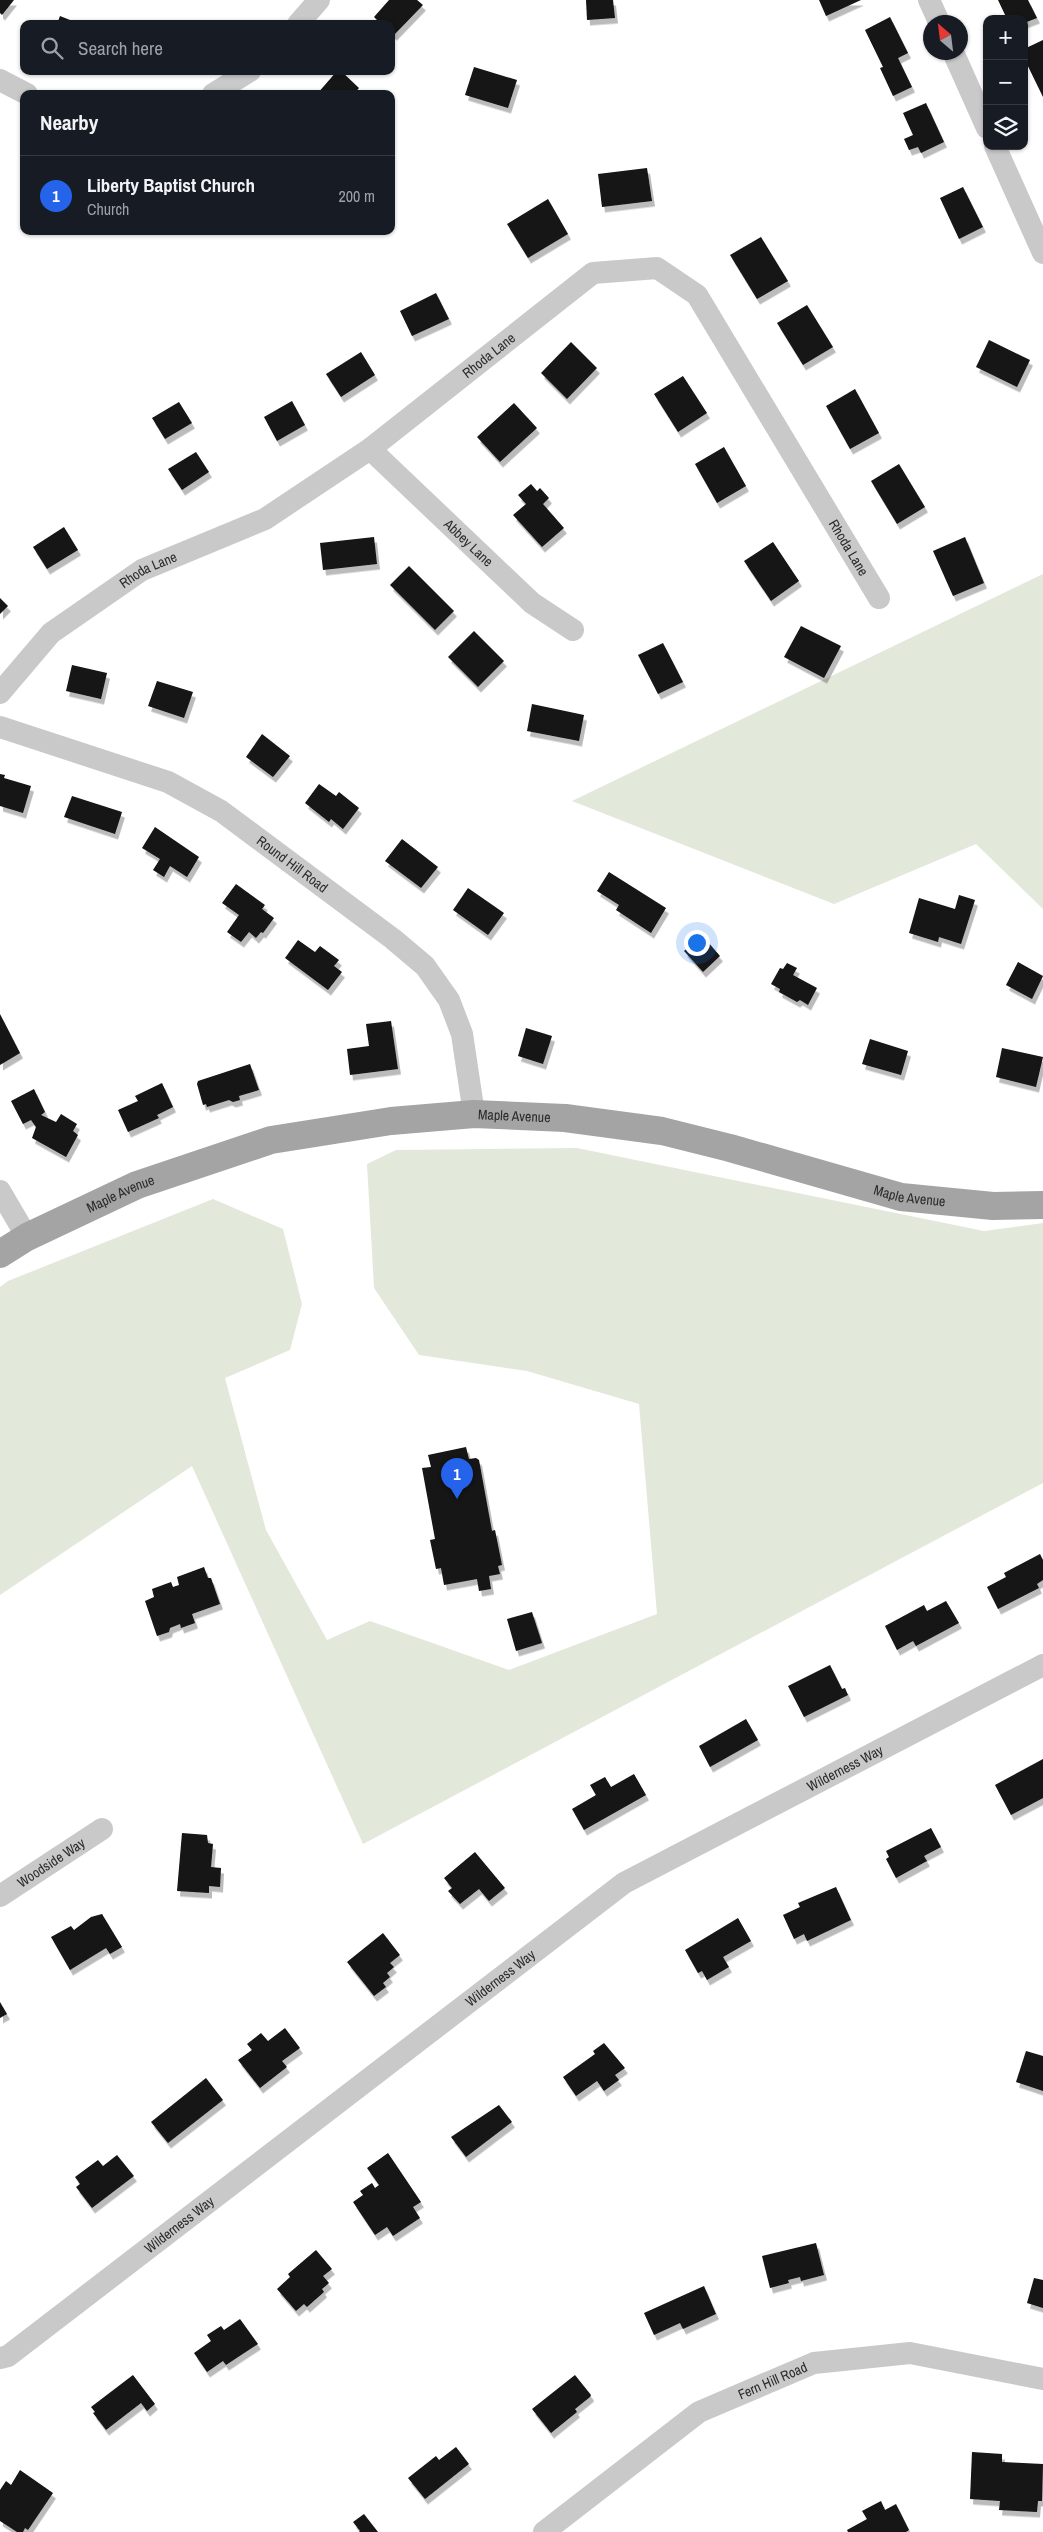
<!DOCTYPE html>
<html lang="en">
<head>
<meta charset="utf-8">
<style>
	:root { --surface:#171b24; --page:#20242c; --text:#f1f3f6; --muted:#9ea1a6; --line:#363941; --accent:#2563eb }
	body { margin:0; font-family:"Archivo Narrow",sans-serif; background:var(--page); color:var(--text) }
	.controls { position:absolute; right:15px; top:15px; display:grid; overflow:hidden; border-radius:10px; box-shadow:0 1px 4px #0004 }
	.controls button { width:45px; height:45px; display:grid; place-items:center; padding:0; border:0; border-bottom:1px solid var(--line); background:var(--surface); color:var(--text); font:25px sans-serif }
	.compass { position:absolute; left:923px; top:15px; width:45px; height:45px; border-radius:50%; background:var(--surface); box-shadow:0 1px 4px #0004; rotate:332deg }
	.you { position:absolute; left:696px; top:942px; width:18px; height:18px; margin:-12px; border:4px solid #fff; border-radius:50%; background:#1a73e8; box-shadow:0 0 0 8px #1a73e833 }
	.badge { display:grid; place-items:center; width:32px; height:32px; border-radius:50%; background:var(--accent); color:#fff; font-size:16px; font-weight:700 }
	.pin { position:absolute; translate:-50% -41px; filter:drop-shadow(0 1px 2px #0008) }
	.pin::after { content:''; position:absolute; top:26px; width:18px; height:15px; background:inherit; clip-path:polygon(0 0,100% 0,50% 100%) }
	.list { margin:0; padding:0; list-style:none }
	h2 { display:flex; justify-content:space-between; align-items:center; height:65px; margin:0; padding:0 20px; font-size:21px }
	h2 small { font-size:16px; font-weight:400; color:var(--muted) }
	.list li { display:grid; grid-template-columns:32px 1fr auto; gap:15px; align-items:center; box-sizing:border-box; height:80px; padding:0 20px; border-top:1px solid var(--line) }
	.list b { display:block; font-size:19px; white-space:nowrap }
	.list p { margin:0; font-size:16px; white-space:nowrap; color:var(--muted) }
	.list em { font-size:16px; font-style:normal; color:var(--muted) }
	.icon { flex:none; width:28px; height:28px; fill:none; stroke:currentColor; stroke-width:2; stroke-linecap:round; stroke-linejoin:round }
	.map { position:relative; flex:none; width:1043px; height:2532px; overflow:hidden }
	.search { position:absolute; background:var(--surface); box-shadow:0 1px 4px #0004; left:20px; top:20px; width:375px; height:55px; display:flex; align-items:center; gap:12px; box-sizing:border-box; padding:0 18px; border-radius:10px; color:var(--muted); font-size:19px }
	.panel { position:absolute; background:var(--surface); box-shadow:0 1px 4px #0004; left:20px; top:90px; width:375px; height:145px; border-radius:10px }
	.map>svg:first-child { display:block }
</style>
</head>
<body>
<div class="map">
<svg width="1043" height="2532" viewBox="0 0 1043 2532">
	<defs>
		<filter id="shadow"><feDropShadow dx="3" dy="5.5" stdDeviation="0" flood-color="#0004"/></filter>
	</defs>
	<rect width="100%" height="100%" fill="#fff"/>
	<g fill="#e2e8da">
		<polygon points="1043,574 1043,909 976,844 834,904 572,801"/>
		<polygon points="577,1148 984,1231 1043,1223 1043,1483 363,1844 192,1466 0,1595 0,1287 8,1281 213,1199 283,1229 302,1304 290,1350 225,1378 266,1530 327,1640 370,1621 509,1670 657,1614 639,1404 527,1371 419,1355 374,1288 367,1164 396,1150"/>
	</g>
	<g fill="#131313" filter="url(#shadow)">
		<polygon points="0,0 14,0 2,15 0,13"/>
		<polygon points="389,0 417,0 423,5 394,35 391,33 391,24 381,24 374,17"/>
		<polygon points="586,0 613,0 615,18 587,20"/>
		<polygon points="819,0 861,0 826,16"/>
		<polygon points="998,0 1028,0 1037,18 1024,23 1024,19 1007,19"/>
		<polygon points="60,16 80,24 57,24"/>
		<polygon points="890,17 908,53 898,58 912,87 893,96 880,68 883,67 865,30"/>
		<polygon points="1043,40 1043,97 1024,58 1024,49"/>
		<polygon points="474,67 517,80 508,108 465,95"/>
		<polygon points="337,71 341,71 359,88 354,94 317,94"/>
		<polygon points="926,103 944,142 921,153 918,147 909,150 904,139 913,135 903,113"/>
		<polygon points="647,168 652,201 602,207 598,174"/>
		<polygon points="963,187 983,227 959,239 940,198"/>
		<polygon points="548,199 568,234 528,258 507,224"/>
		<polygon points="761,237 788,281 757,299 730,255"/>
		<polygon points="436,293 449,319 412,336 400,311"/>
		<polygon points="807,305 833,347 803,365 777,323"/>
		<polygon points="989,340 1030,360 1017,387 976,367"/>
		<polygon points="571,342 597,368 567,399 541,373"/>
		<polygon points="361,352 375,375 341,397 326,374"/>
		<polygon points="683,376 707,413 678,432 654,394"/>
		<polygon points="855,389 879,433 850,449 826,406"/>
		<polygon points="292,401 305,425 277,441 264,417"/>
		<polygon points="179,402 192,423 165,439 152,418"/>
		<polygon points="514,403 537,428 500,462 477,437"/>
		<polygon points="724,447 746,486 717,503 695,464"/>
		<polygon points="196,452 209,472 182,490 168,469"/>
		<polygon points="899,464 925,507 897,524 871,481"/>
		<polygon points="531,484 537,491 540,488 549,498 543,504 564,528 542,547 513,515 526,504 518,495"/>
		<polygon points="64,527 78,550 47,569 33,547"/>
		<polygon points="374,537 377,564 323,570 320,543"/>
		<polygon points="965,537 984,583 953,596 933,551"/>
		<polygon points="773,542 799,581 771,601 744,561"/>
		<polygon points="409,566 454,611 435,630 390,585"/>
		<polygon points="0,598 8,606 0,614"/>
		<polygon points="801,626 841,646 824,678 784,657"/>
		<polygon points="474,631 504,661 478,687 448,657"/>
		<polygon points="663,643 683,682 658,694 638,655"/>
		<polygon points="72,665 107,673 101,699 66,691"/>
		<polygon points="157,681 193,692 184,718 148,706"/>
		<polygon points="532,704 584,715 579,741 527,731"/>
		<polygon points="262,734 290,756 273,777 246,757"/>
		<polygon points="0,774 5,775 4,778 31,786 23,813 0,806"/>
		<polygon points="319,784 336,796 339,792 359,808 343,829 331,819 329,822 305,803"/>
		<polygon points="72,796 122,812 115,834 64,817"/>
		<polygon points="155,827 199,857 187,877 170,866 164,877 153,870 160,859 142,848"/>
		<polygon points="402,839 438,867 421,888 385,861"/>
		<polygon points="609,872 666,908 651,933 616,910 619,905 597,891"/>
		<polygon points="236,884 265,905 262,909 274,918 263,933 261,932 256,938 249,932 241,942 227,932 239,915 222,903"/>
		<polygon points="468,888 504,913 488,935 453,910"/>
		<polygon points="959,895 975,900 961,944 939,937 938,942 909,933 919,898 955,909"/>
		<polygon points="702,935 720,956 703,972 684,951"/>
		<polygon points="298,940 315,952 320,946 339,960 334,966 342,972 328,990 285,958"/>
		<polygon points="1018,962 1043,976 1032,999 1006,985"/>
		<polygon points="787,963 797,968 793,975 817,988 808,1005 800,1000 797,1002 779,992 780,989 771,984 780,968 783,969"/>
		<polygon points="0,1014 20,1053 0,1065"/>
		<polygon points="391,1021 398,1069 350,1075 347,1049 369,1046 366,1024"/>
		<polygon points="526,1028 552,1036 543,1064 518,1056"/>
		<polygon points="870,1039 908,1051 901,1075 862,1064"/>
		<polygon points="1002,1048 1043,1057 1036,1087 996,1077"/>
		<polygon points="250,1064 259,1090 239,1096 240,1100 233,1102 229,1100 207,1107 206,1104 203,1105 197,1084 198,1081"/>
		<polygon points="162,1083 173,1107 157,1115 159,1118 128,1132 118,1110 138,1101 135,1096"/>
		<polygon points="34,1089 45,1112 41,1115 56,1122 61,1114 77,1124 73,1131 78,1135 66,1157 32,1138 36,1127 31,1120 23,1124 11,1101"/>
		<polygon points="466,1447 469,1459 476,1458 479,1460 492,1531 495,1530 502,1565 498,1566 500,1574 489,1576 491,1589 479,1591 477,1579 444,1585 441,1568 436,1569 430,1540 435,1539 422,1468 431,1467 428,1455"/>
		<polygon points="1040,1554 1043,1560 1043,1580 1037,1584 1039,1588 998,1609 987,1587 1006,1577 1004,1573"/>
		<polygon points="204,1567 208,1578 211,1578 220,1604 192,1614 195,1623 181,1628 180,1624 170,1628 169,1632 157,1636 145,1601 154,1597 152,1589 171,1582 173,1587 179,1585 177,1577"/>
		<polygon points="946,1601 959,1623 916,1646 913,1641 897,1650 885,1626 924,1605 927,1611"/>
		<polygon points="532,1612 542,1643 516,1651 507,1619"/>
		<polygon points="830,1665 842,1689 845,1688 848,1695 804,1717 788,1686"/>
		<polygon points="746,1719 758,1740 710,1767 699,1746"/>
		<polygon points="1043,1759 1043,1798 1011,1815 995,1785"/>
		<polygon points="634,1774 646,1795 584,1830 572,1809 596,1795 590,1785 605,1777 611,1787"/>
		<polygon points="931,1828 941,1847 924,1856 927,1861 896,1878 886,1859 889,1857 886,1851"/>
		<polygon points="182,1833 207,1835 208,1843 213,1844 211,1867 221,1868 220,1887 209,1886 209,1893 177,1891"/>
		<polygon points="475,1852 505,1888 489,1901 479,1889 460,1904 448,1891 452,1888 444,1878"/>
		<polygon points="836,1887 851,1920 807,1941 804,1934 794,1939 783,1915 800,1907 798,1903"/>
		<polygon points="102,1914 122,1947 110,1954 106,1948 70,1970 51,1937 71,1926 74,1930 91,1917"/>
		<polygon points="738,1918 751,1941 723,1957 729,1967 707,1980 702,1971 698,1973 685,1950"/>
		<polygon points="383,1933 400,1955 390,1963 394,1967 387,1973 390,1977 383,1983 386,1987 374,1996 347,1962"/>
		<polygon points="0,2002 7,2014 0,2018"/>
		<polygon points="285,2028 300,2048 282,2061 287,2067 260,2088 238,2060 252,2050 247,2044 261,2033 268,2041"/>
		<polygon points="604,2043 625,2068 615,2075 619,2080 604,2091 597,2081 576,2096 563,2077 595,2054 593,2051"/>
		<polygon points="1026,2051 1043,2056 1043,2091 1016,2082"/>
		<polygon points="206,2078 223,2100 168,2143 151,2122"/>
		<polygon points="499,2105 512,2122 466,2157 451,2137"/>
		<polygon points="388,2153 421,2202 413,2207 420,2218 393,2236 387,2227 375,2235 353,2202 363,2195 360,2191 372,2183 375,2188 379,2185 367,2168"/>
		<polygon points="117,2155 134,2176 92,2208 76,2187 80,2184 75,2177 98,2160 103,2166"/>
		<polygon points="816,2243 824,2275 801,2281 800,2277 788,2280 789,2283 770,2288 762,2256"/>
		<polygon points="316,2250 332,2269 323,2276 329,2283 322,2289 324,2292 307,2307 304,2304 296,2311 277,2289 290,2277 288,2274"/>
		<polygon points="1034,2278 1043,2280 1043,2308 1027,2303"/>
		<polygon points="704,2286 716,2314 683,2329 680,2323 654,2335 644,2313"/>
		<polygon points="240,2319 258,2344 226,2365 223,2361 207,2372 194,2353 211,2341 207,2335 221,2326 224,2330"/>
		<polygon points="133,2375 155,2404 147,2411 141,2403 106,2430 93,2413 95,2412 91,2407"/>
		<polygon points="575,2375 591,2395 590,2397 575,2409 577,2412 551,2433 532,2409"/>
		<polygon points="456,2447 469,2464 425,2499 408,2478 436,2456 439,2460"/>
		<polygon points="972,2452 1002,2454 1002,2462 1043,2464 1042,2501 1038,2501 1037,2512 999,2510 1000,2501 970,2499"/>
		<polygon points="20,2470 53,2493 28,2530 25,2528 23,2532 17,2532 0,2521 0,2490 6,2481 11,2485"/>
		<polygon points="881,2501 885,2510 896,2504 909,2530 906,2532 848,2532 847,2530 867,2519 862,2511"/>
		<polygon points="364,2514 378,2532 359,2532 360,2531 353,2522"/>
	</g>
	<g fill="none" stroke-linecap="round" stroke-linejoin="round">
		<g stroke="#c9c9c9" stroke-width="22">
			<polyline points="929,0 939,22"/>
			<polyline points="298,24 319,0"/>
			<polyline points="953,52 987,128"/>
			<polyline points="0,80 27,94"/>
			<polyline points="213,94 250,71"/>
			<polyline points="995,146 1043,253"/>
			<path id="s1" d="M370,449l162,154 41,27"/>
			<path id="s2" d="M0,693l51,-60 91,-63 123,-51 105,-70 223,-176 64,-5 40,27 182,303"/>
			<path id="s3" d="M0,727l168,55 53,29 172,128 32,27 24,34 13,34 12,80"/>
			<polyline points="0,1191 27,1237"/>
			<path id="s4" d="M0,1896l102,-67"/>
			<path id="s5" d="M0,2358l8,-2 616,-473 419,-218"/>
			<path id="s6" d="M544,2532l155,-120 115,-49 96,-10 133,26"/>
		</g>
		<path stroke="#a4a4a4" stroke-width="28" id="s7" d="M0,1254l27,-17 110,-52 134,-45 120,-19 83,-7 91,4 97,13 68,17 171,49 92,9 50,-1"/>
	</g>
	<g text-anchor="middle" stroke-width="5" stroke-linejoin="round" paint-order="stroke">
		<g font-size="14" fill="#2c2c2c" stroke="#fff">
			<text dy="5" stroke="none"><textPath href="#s2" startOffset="600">Rhoda Lane</textPath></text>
			<text dy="5" stroke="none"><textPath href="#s1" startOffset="136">Abbey Lane</textPath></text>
			<text dy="5" stroke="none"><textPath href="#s2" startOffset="1140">Rhoda Lane</textPath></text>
			<text dy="5" stroke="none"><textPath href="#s2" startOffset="195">Rhoda Lane</textPath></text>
			<text dy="5" stroke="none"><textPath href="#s3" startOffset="326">Round Hill Road</textPath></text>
			<text dy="5" stroke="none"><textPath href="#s7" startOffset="540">Maple Avenue</textPath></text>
			<text dy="5" stroke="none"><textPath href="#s7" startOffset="135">Maple Avenue</textPath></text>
			<text dy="5" stroke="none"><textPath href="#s7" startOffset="945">Maple Avenue</textPath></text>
			<text dy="5" stroke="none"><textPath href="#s5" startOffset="1034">Wilderness Way</textPath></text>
			<text dy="5" stroke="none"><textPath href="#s4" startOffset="61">Woodside Way</textPath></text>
			<text dy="5" stroke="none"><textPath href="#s5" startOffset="629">Wilderness Way</textPath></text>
			<text dy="5" stroke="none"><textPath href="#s5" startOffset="224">Wilderness Way</textPath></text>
			<text dy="5" stroke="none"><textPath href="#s6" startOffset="276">Fern Hill Road</textPath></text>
		</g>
	</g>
</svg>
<div class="controls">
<button>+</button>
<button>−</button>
<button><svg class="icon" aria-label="layers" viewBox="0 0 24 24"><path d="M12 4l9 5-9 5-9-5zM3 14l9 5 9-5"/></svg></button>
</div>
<svg class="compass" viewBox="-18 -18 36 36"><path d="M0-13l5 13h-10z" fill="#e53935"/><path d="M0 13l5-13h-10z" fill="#9ea1a6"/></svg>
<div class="you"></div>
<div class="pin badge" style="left:457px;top:1499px">1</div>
<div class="search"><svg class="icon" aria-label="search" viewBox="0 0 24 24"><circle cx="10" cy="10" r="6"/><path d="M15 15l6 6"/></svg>Search here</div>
<section class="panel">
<h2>Nearby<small></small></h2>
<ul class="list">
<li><span class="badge">1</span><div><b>Liberty Baptist Church</b><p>Church</p></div><em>200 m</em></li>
</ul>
</section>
</div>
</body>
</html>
